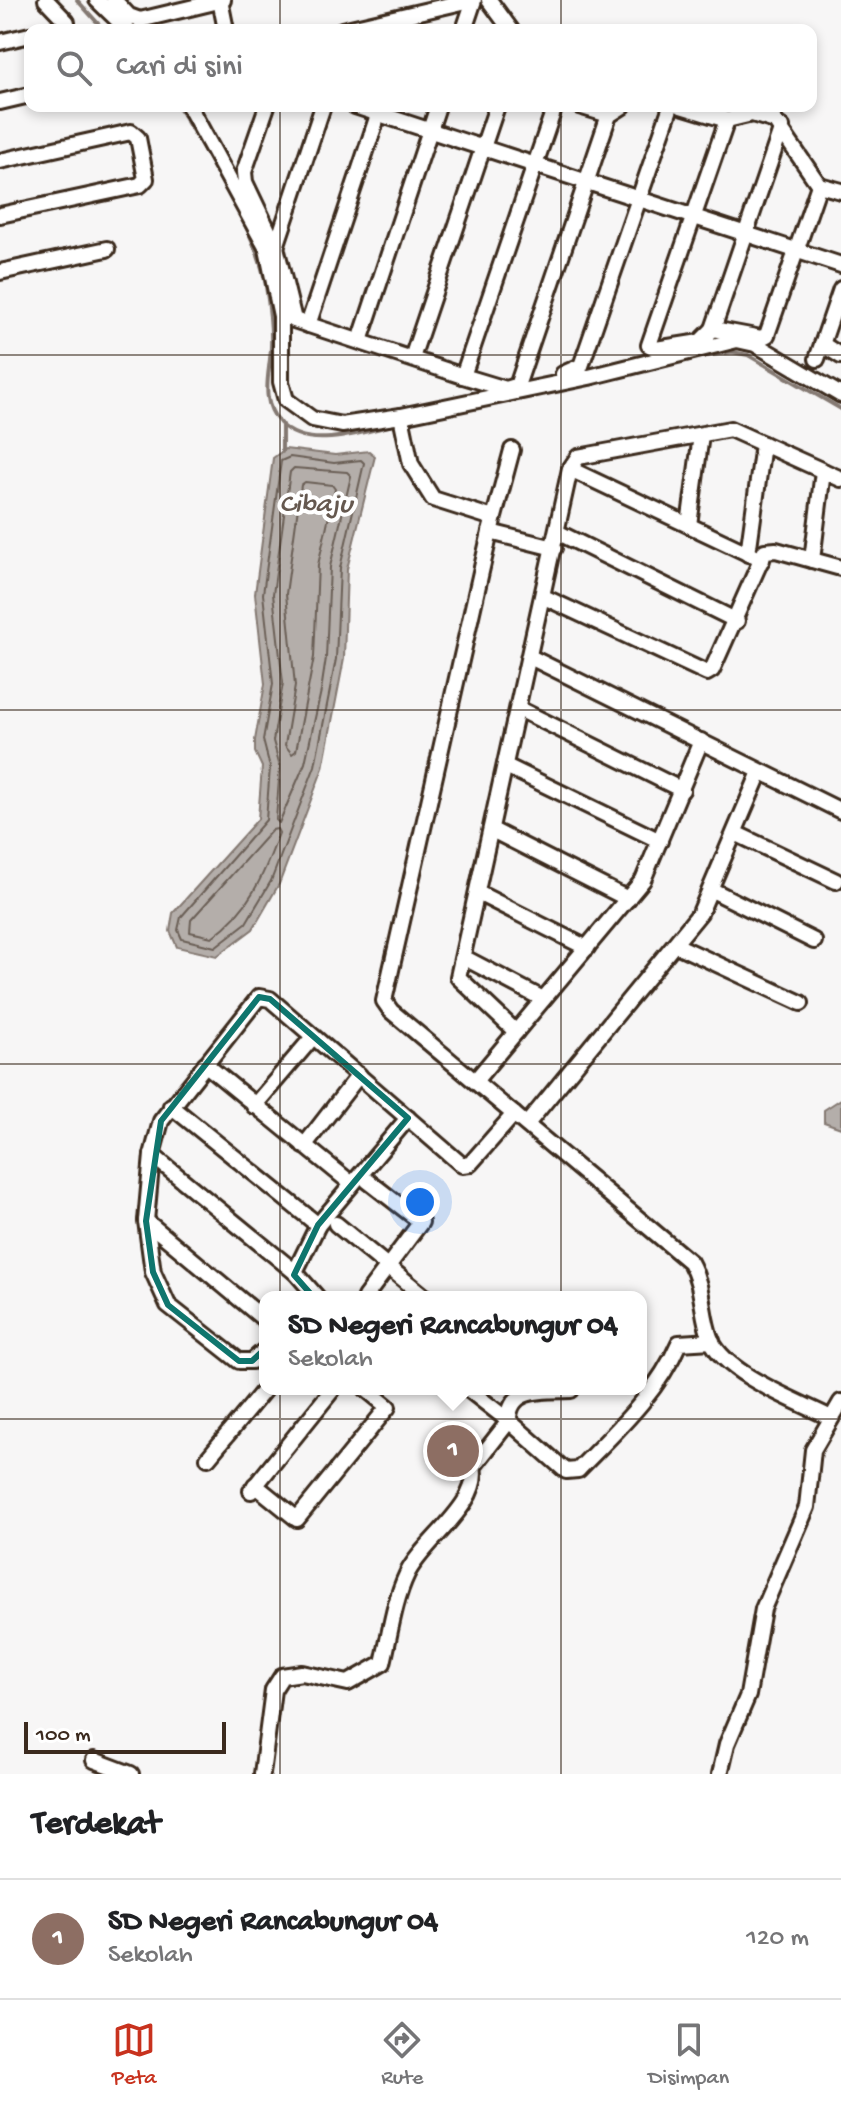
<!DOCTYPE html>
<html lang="id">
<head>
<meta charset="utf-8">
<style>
	:root { --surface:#fff; --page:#f6f6f6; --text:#202124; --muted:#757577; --line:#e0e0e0; --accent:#c8321e }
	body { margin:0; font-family:"Gochi Hand",sans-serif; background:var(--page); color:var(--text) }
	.scale { position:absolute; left:24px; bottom:20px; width:202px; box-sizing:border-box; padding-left:8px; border:4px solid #3b2a1e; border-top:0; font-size:22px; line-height:28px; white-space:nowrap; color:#3b2a1e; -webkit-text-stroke:6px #fff; paint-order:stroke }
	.you { position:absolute; left:420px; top:1202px; width:28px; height:28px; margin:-20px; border:6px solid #fff; border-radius:50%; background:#1a73e8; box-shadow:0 0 0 12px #1a73e833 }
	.badge { display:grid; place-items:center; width:52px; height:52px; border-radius:50%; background:var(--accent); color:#fff; font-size:26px; font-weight:700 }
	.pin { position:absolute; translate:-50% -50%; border:4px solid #fff; box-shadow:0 2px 8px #0006 }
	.popup { position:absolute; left:259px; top:1291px; width:388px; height:104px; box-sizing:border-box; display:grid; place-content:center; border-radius:16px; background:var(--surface); filter:drop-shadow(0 2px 6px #0005); font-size:26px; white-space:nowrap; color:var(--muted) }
	.popup b { font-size:30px; color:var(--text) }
	.popup::after { content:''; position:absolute; left:50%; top:100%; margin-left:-16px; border:16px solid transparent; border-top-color:var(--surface) }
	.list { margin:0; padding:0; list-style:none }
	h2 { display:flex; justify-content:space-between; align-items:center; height:104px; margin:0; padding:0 32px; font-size:34px }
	h2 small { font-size:26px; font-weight:400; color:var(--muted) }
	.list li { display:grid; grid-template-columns:52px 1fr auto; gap:24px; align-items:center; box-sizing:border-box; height:120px; padding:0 32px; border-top:2px solid var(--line) }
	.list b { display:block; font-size:30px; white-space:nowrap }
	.list p { margin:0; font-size:26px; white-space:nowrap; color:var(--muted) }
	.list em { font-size:26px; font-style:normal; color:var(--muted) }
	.icon { flex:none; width:44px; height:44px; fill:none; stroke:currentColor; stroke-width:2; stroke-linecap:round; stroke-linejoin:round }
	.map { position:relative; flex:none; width:841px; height:1774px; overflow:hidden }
	.search { position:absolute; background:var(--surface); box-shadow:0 4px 12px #0003; left:24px; right:24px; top:24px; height:88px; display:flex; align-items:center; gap:20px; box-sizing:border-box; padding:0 28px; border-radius:16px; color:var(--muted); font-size:30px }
	.sheet { height:224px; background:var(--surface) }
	nav { display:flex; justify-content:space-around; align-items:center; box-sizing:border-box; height:112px; border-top:2px solid var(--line); background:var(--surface); font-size:22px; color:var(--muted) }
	nav a { display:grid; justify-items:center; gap:4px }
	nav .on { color:var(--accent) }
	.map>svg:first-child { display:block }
</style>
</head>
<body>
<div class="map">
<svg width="841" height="1774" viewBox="0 0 841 1774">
	<rect width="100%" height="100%" fill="#f7f6f6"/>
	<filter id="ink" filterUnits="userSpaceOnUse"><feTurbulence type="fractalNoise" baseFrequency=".0125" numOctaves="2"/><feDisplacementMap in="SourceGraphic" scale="16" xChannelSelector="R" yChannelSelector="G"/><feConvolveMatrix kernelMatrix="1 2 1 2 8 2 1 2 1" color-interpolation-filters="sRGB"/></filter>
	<g filter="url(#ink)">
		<g fill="#b4aeaa" stroke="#847972" stroke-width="2">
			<polygon points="285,449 335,455 369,451 375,456 347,569 344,659 323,768 279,884 253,929 217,956 177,947 170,931 173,913 258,819 262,767 255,752 255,740 265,684 255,594 273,458"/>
			<polygon points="841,1099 841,1128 824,1122 824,1110"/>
		</g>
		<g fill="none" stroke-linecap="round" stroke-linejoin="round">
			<g stroke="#6b5f56" stroke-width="2">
				<polygon points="290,457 334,463 361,460 364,463 340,568 336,659 315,766 271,881 246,923 215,947 182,939 178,930 181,917 266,820 270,767 263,740 273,684 263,594 281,461"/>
				<polygon points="294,468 347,472 351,476 330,567 326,658 321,691 305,763 279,823 276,820 280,766 273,741 283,683 273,594 290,472"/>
				<polygon points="305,482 332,485 335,489 318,565 314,657 296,751 292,754 285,745 295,686 286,594 301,485"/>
				<path d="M272,830l5,-1 2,4c-15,42 -30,78 -67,104l-22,-5 1,-12z"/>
			</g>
			<g stroke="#847972" stroke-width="4">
				<polyline points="77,0 104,30"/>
				<path d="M178,106c29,51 79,124 88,180 3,19 6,42 5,61 -1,27 -12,53 9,76 28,30 84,8 117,1"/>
				<polyline points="699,357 732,352 748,355 841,409"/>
				<polyline points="282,425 282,452"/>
			</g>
			<g stroke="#3b2a1e" stroke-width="20">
				<g id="minor">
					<polyline points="46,0 67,22 67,27 53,30"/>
					<polyline points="97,0 128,30"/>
					<polyline points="114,0 129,16 140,20 223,0"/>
					<polyline points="220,0 226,30"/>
					<polyline points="489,0 511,30"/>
					<polyline points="342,30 471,0"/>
					<polyline points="464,30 474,0"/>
					<polyline points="0,42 30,35"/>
					<polyline points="0,102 30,95"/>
					<polyline points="189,106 267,249 281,316 281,382 286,400 312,419 342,425 401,416 589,377 737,340 755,344 841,395"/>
					<polyline points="267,106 244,172 245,182 276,247 294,320 463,376"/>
					<polyline points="355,106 841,265"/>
					<polyline points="579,106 609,115 623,106"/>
					<polyline points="681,106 727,120 752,114 775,121 819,185 841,191"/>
					<polyline points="727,120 649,345 656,349 700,342 713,329 761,338 767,335 819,185"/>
					<polyline points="0,161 131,132 138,138 146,179 140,185 0,215"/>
					<polyline points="276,247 323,106"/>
					<polyline points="0,272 107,249"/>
					<polyline points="308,325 381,106"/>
					<polyline points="713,329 782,127"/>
					<polyline points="360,341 438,106"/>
					<polyline points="822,344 841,356"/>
					<polyline points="412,358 497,106"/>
					<polyline points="817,359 841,289"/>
					<polyline points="563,374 581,366 671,106"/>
					<polyline points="516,386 506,389 463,376 555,106"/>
					<polyline points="517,386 609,115"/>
					<polyline points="401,416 411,464 433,499 493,518"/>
					<path d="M512,450l-22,82 -106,469 7,10 299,251c14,25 11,53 21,78 15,35 87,61 120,78"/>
					<polyline points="570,469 762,560"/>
					<polyline points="689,525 701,435"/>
					<polyline points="490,532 554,548"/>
					<polyline points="557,532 737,621"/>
					<polyline points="748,554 763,444"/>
					<polyline points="812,560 823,471"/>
					<polyline points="544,597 707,673 712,670 765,551 776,550 841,568"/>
					<polyline points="530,657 841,811"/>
					<polyline points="519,709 682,790"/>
					<polyline points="506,766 660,841"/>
					<polyline points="492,830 628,899"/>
					<polyline points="735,833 836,881"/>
					<polyline points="712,890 814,941"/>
					<polyline points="478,893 587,948"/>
					<polyline points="676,945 801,1003"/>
					<polyline points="463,957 543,999"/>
					<polyline points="516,1032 458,977 570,469 578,457 730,429 841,479"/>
					<polyline points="205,1064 352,1184"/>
					<polyline points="475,1081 643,880 701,741"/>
					<polyline points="171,1106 318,1225"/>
					<polyline points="254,1106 313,1037"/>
					<polyline points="527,1124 700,913 760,772"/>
					<polyline points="304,1146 359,1075"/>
					<polyline points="152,1155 295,1272 317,1297"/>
					<polyline points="146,1221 265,1320"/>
					<polyline points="336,1224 425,1297"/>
					<polyline points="295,1272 318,1225 408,1118"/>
					<polyline points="365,1297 421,1222 368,1181"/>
					<polyline points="265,1350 252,1361 239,1361 168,1305 153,1272 146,1221 152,1155 161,1121 259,997 270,999 462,1165 470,1164 514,1114"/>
					<polyline points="468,1389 509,1421"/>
					<path d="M509,1421c-1,-35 37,-30 62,-31"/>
					<polyline points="208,1458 265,1389"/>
					<polyline points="255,1485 297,1519 388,1407 366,1389"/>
					<polyline points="251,1491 333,1389"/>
					<polyline points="94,1760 131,1774"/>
					<path d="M262,1774l11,-84 9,-14 20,-3 46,10 35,-20c7,-29 11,-62 24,-89 15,-32 75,-71 66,-107l36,-46 57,50 12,-1c39,-40 79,-76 101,-127l33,-2"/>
					<polyline points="720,1774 727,1744 748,1695 763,1609 807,1507 813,1450 841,1402"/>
				</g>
			</g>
			<use href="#minor" stroke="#fff" stroke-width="14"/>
		</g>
	</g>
	<path fill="none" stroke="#0f766e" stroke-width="6" stroke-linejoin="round" d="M259,997l11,2 138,119 -90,107 -24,50 23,26 -65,60h-13l-71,-56 -15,-33 -7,-51 15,-100z"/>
	<path fill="none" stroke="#3b2a1e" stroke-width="2" stroke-opacity="0.55" d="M280,0v30M561,0v30M280,106v1668M561,106v1668M0,355h841M0,710h841M0,1064h841M0,1419h841"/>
	<g text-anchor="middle" stroke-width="8" stroke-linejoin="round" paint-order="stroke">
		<g font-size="28" font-style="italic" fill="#65584f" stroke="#fff">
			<text x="316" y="511">Cibaju</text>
		</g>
	</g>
</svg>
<div class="scale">100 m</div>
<div class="you"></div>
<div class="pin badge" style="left:453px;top:1451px;background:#8d6e63">1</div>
<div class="popup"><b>SD Negeri Rancabungur 04</b>Sekolah</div>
<div class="search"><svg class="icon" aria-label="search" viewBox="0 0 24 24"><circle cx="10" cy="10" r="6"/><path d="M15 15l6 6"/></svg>Cari di sini</div>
</div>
<section class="sheet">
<h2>Terdekat<small></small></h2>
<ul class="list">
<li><span class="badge" style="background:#8d6e63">1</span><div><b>SD Negeri Rancabungur 04</b><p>Sekolah</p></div><em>120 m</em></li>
</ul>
</section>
<nav>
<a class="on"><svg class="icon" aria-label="map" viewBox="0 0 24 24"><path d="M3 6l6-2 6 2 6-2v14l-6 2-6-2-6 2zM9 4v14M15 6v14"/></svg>Peta</a>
<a><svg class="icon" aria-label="directions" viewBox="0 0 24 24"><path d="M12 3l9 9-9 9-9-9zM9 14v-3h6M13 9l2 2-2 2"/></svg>Rute</a>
<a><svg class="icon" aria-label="saved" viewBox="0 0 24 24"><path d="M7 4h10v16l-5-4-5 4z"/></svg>Disimpan</a>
</nav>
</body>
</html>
